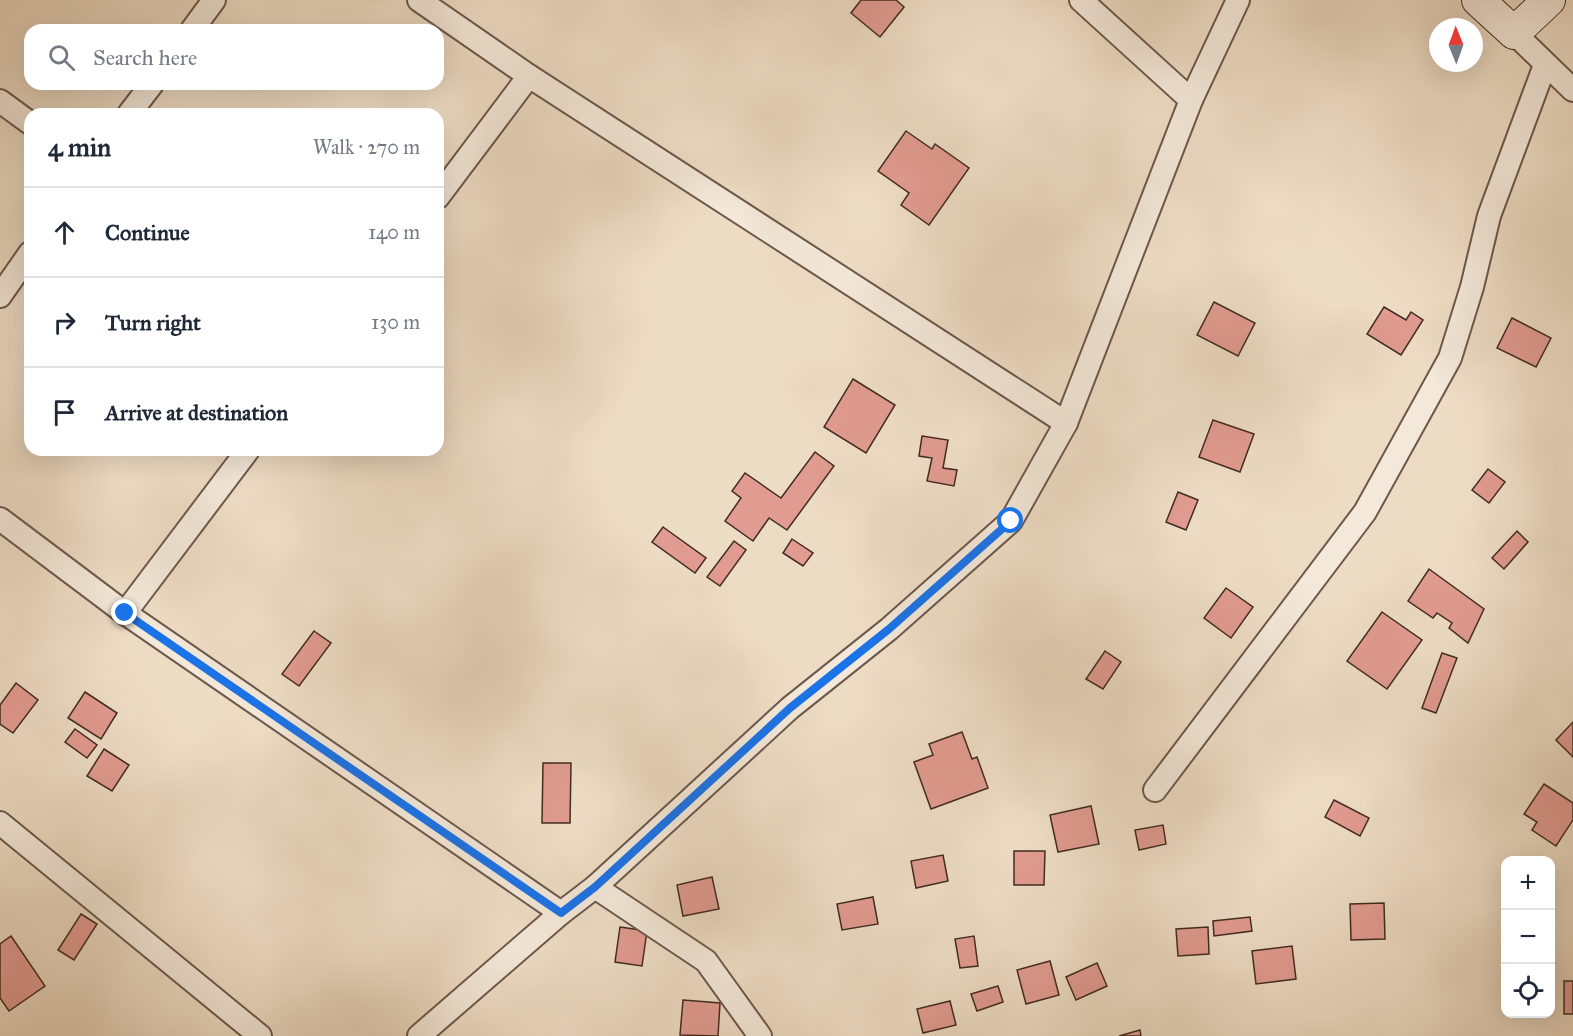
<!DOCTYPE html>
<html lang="en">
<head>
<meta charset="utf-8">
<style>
	:root { --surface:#fff; --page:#f2f2f3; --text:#1f2937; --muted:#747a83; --line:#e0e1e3 }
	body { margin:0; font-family:"IM FELL Great Primer",serif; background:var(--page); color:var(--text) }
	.controls { position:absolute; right:18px; bottom:18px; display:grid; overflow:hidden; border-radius:12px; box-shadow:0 6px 24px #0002 }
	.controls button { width:54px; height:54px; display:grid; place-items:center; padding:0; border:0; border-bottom:2px solid var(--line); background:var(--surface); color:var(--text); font:30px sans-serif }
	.compass { position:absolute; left:1429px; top:18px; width:54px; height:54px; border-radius:50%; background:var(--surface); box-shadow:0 6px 24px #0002; rotate:359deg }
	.stop { position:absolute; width:18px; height:18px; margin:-14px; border:4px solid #1a73e8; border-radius:50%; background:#fff }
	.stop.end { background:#1a73e8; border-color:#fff; box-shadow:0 2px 6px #0008 }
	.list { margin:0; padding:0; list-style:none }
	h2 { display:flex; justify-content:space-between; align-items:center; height:78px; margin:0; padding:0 24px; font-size:26px }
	h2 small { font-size:20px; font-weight:400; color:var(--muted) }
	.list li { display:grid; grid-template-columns:39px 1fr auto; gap:18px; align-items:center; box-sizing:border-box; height:90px; padding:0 24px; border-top:2px solid var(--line) }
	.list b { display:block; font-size:22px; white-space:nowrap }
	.list em { font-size:20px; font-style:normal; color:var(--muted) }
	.icon { flex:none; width:33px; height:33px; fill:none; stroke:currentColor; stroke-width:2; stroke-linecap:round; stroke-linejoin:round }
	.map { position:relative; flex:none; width:1573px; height:1036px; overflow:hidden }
	.search { position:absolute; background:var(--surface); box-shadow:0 6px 24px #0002; left:24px; top:24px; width:420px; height:66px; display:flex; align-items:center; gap:15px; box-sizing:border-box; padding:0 21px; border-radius:18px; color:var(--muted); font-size:22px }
	.panel { position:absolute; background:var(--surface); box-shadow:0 6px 24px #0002; left:24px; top:108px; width:420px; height:348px; border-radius:18px }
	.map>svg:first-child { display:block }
</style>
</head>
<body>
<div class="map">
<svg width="1573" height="1036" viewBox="0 0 1573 1036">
	<rect width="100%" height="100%" fill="#eddcc4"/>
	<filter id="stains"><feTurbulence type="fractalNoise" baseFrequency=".00333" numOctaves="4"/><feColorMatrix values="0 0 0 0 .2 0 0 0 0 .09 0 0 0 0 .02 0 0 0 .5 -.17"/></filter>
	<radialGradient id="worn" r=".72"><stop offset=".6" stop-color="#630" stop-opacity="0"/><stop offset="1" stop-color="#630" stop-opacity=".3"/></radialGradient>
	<g fill="#e19b90" stroke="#422b22" stroke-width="1.5">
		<polygon points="861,0 896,0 904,7 880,37 851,13"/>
		<polygon points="906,131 932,149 935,144 969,168 929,225 901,205 909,193 878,171"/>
		<polygon points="1214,302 1255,323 1238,356 1197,335"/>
		<polygon points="1384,307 1406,320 1411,312 1423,320 1401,355 1367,334"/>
		<polygon points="1512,318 1551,338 1536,367 1497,348"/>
		<polygon points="853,379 895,405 866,453 824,427"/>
		<polygon points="1213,420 1254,434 1240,472 1199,457"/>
		<polygon points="922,436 948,440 943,468 957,470 954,486 927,481 932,458 919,456"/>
		<polygon points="815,452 834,466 787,530 769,518 753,541 725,521 741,498 732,491 745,473 781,498"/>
		<polygon points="1488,469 1505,482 1489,503 1472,490"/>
		<polygon points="1178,492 1198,500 1186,530 1166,522"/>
		<polygon points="663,527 706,558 695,573 652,542"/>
		<polygon points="1517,531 1528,542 1504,569 1492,558"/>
		<polygon points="792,539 813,553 803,566 783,553"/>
		<polygon points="734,541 746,550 720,586 707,577"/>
		<polygon points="1429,569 1484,609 1468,643 1449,628 1452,623 1437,613 1433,618 1408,601"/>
		<polygon points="1226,588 1253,607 1231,638 1204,618"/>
		<polygon points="1382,612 1422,640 1387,689 1347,661"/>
		<polygon points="314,631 331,643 299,686 282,674"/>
		<polygon points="1105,651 1121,662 1103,689 1086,679"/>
		<polygon points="1442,653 1457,658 1436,713 1422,708"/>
		<polygon points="16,683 38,700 13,733 0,724 0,705"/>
		<polygon points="85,692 117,713 101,739 68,718"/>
		<polygon points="1573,722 1573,757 1556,740"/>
		<polygon points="75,729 97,745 87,758 65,742"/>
		<polygon points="962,732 972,759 977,757 988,788 931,809 914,762 933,755 929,744"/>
		<polygon points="104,749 129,765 112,791 87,776"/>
		<polygon points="543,763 571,763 570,823 542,823"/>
		<polygon points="1544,784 1573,803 1573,820 1556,846 1532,830 1537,822 1524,814"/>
		<polygon points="1334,800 1369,818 1360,836 1325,817"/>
		<polygon points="1091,806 1099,844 1058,852 1050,815"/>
		<polygon points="1163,825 1166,844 1139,850 1135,830"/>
		<polygon points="1014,851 1045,851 1044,885 1014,885"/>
		<polygon points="943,855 948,881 916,888 911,861"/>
		<polygon points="712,877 719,909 683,916 677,885"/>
		<polygon points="873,897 878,924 842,930 837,904"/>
		<polygon points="1384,903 1385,939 1351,940 1350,904"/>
		<polygon points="81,914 97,924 74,960 58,950"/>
		<polygon points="1250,917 1252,931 1214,936 1213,921"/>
		<polygon points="620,927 647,931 642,966 615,962"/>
		<polygon points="1208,927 1209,954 1178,956 1176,929"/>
		<polygon points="11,936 45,986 9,1011 0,998 0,944"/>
		<polygon points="974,936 978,966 960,968 955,939"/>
		<polygon points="1292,946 1296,979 1256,984 1252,951"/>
		<polygon points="1050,961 1059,995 1026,1004 1017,970"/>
		<polygon points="1097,963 1107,986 1076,1000 1066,977"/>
		<rect x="1564" y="981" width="9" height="33"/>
		<polygon points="998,986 1003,1002 977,1011 971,994"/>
		<polygon points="683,1000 720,1003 718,1036 680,1035"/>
		<polygon points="950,1001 956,1025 923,1033 917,1009"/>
		<polygon points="1140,1030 1141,1036 1119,1036"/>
	</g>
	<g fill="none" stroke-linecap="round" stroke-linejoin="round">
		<g stroke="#6d574a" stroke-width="26">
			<g id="street">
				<polyline points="419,0 529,76 1066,423"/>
				<polyline points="1081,0 1191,100"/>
				<polyline points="192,30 214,0"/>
				<polyline points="1514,33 1573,90"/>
				<polyline points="0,101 30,123"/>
				<polyline points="129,114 152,84"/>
				<polyline points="438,197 529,76"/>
				<polyline points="0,296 30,253"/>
				<polyline points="0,519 125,613 561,913"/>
				<polyline points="125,613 248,450"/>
				<polyline points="1155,790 1365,512 1450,358 1472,287 1489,216 1545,65"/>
				<polyline points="0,823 260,1036"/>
				<polyline points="595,887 706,961 760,1036"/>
				<polyline points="419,1036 561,913 595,887 790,708 889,629 1011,521 1066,423 1191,100 1238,0"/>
			</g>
		</g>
		<g stroke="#422b22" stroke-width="34">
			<polyline id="secondary" points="1478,0 1514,33 1549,0"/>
		</g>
		<use href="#street" stroke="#f3e8d9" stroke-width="22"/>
		<use href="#secondary" stroke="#f3e8d9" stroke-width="32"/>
	</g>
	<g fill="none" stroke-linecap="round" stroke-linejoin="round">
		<polyline stroke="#1a73e8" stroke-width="8" points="125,613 561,913 595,887 790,708 889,629 1011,521"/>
	</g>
	<rect width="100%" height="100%" filter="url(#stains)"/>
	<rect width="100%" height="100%" fill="url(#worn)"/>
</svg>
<div class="controls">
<button>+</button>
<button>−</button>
<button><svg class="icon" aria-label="locate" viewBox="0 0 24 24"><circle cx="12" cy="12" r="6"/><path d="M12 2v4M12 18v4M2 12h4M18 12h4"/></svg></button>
</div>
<svg class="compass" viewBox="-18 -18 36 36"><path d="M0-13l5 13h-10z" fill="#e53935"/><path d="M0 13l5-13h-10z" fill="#747a83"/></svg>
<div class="stop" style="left:1011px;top:521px"></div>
<div class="stop end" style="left:125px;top:613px"></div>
<div class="search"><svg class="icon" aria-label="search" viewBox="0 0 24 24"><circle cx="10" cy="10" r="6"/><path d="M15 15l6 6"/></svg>Search here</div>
<section class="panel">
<h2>4 min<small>Walk · 270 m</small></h2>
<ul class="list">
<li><svg class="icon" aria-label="ahead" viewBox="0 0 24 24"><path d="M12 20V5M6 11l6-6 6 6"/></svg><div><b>Continue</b></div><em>140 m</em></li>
<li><svg class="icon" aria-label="right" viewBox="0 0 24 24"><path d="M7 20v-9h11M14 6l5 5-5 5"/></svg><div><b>Turn right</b></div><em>130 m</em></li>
<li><svg class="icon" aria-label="arrive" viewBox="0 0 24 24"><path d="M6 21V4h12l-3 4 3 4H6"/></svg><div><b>Arrive at destination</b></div></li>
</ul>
</section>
</div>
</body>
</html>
